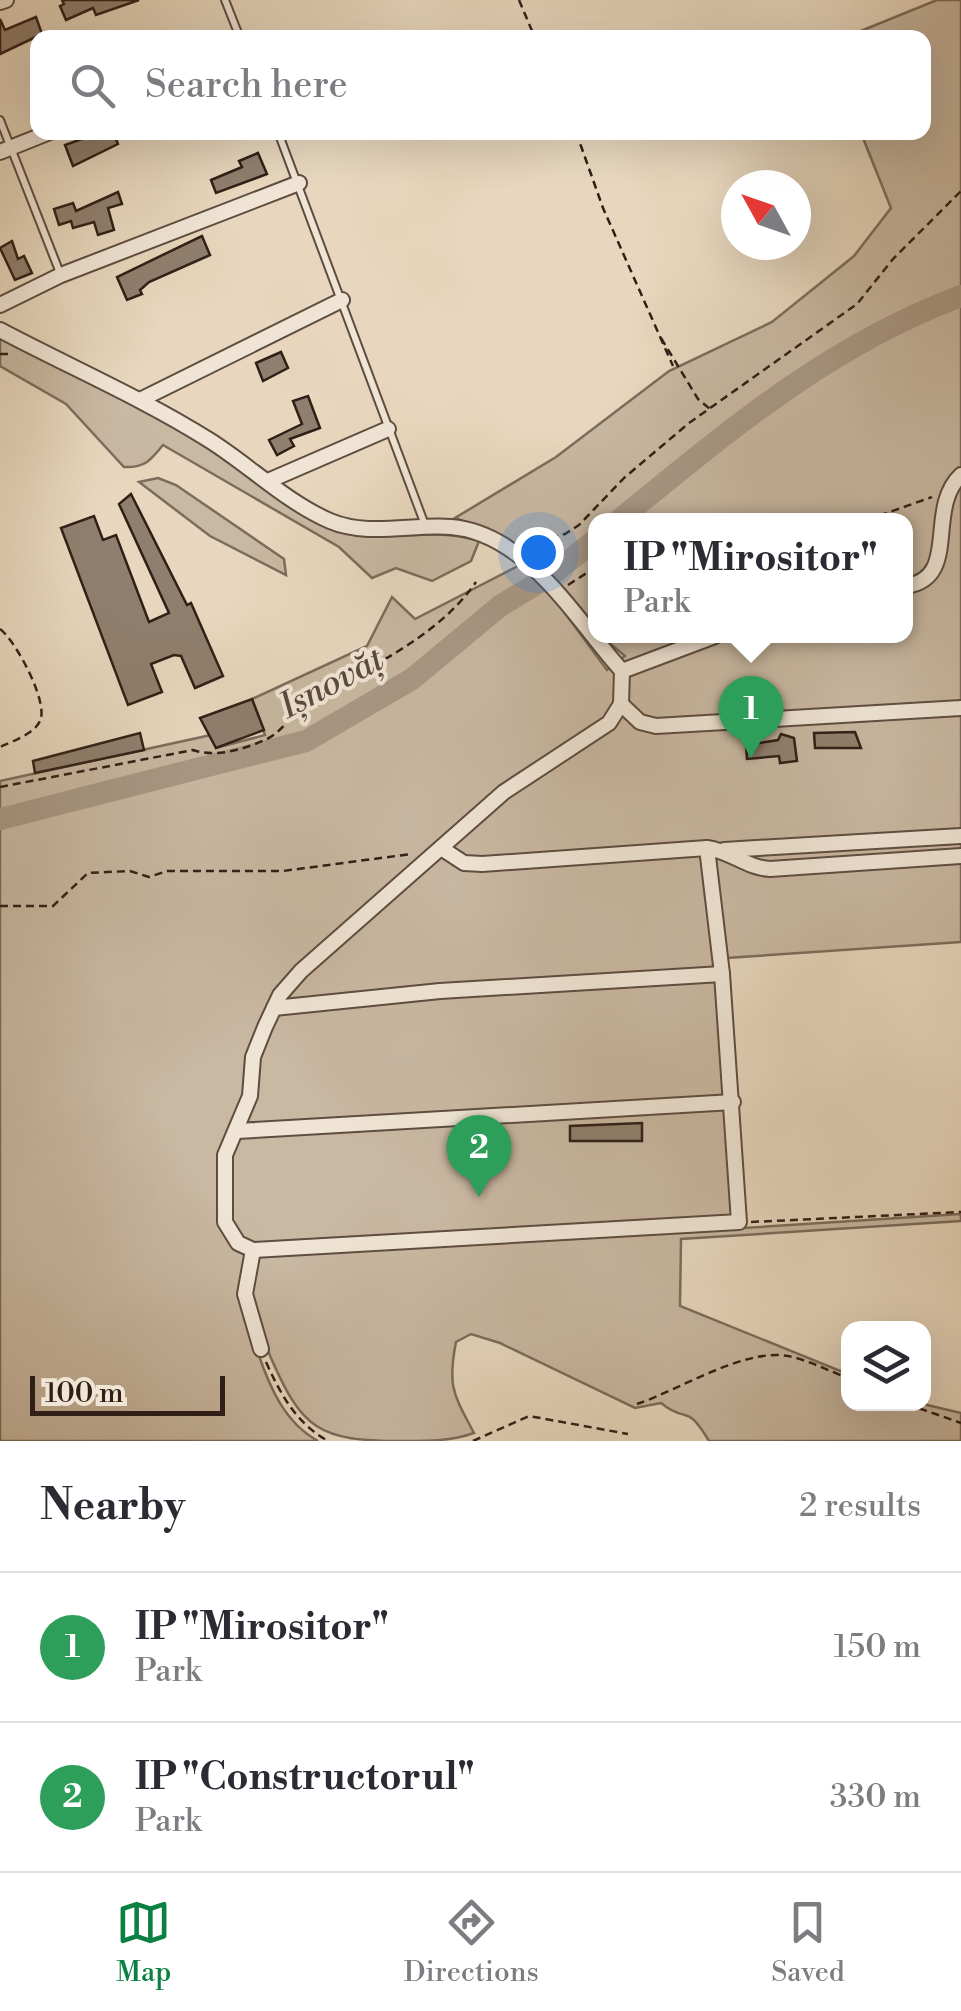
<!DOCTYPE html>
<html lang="en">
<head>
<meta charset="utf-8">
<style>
	:root { --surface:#fff; --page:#f2f2f3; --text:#2b2b33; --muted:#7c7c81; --line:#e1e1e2; --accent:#0b8043 }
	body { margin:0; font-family:"Libre Bodoni",serif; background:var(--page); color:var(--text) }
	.controls { position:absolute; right:30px; bottom:30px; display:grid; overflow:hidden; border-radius:20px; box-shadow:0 10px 40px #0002 }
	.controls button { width:90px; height:90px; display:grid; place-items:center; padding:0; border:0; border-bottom:2px solid var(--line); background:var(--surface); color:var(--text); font:50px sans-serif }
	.compass { position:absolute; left:721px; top:170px; width:90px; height:90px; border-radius:50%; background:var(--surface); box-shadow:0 10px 40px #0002; rotate:310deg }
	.scale { position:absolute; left:30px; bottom:25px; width:195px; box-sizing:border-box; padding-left:10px; border:5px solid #301f17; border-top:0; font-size:28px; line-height:35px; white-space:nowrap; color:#301f17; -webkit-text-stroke:8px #f0e5d5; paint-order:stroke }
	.you { position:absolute; left:538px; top:552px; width:35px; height:35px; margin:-25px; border:8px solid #fff; border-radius:50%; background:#1a73e8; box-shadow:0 0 0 15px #1a73e833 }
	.badge { display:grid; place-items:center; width:65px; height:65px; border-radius:50%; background:var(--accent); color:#fff; font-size:32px; font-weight:700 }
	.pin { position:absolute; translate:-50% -82px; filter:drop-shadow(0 2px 5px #0008) }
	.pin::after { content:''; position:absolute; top:52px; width:35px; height:30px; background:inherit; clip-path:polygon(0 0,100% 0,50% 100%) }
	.popup { position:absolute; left:588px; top:513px; width:325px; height:130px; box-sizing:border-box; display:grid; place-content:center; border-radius:20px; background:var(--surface); filter:drop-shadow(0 2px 8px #0005); font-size:32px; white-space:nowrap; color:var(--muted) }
	.popup b { font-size:38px; color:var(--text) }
	.popup::after { content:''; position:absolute; left:50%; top:100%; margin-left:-20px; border:20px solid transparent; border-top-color:var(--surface) }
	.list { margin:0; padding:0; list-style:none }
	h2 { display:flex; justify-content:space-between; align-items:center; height:130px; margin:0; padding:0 40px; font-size:42px }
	h2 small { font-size:32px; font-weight:400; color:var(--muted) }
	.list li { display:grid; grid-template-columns:65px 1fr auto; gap:30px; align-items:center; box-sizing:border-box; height:150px; padding:0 40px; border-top:2px solid var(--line) }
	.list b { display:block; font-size:38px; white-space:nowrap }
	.list p { margin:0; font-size:32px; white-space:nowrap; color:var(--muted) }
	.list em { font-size:32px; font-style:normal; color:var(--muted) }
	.icon { flex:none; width:55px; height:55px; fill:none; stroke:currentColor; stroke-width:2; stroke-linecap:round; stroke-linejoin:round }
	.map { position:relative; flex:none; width:961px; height:1441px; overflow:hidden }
	.search { position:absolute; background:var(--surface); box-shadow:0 10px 40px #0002; left:30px; right:30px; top:30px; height:110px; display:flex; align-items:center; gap:25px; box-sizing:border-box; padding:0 35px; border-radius:20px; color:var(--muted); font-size:38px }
	.sheet { height:430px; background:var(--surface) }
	nav { display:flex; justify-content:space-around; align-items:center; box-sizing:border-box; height:140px; border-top:2px solid var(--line); background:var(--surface); font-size:28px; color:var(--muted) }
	nav a { display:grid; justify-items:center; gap:5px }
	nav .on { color:var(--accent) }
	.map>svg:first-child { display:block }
</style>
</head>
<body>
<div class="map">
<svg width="961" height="1441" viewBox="0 0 961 1441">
	<rect width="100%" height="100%" fill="#e8d7be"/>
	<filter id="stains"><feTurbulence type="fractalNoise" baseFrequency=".002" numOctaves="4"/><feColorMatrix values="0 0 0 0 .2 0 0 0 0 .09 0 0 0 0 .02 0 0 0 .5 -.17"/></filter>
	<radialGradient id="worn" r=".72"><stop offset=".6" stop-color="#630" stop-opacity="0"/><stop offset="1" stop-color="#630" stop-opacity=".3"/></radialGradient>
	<g fill="#c9b8a2" stroke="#7c6c5c" stroke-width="2.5">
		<path d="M937,0h24v942l-234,16 17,270 217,-14v7l-280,18 -1,67 168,68v30h75l38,9v28h-252c-24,-40 -21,-16 -48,-38l-26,5 -135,-65 -29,-9 -15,8c-9,45 -2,53 18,91 -23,8 -45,8 -70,8 -86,0 -102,-10 -136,-90l-10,2c12,35 27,70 60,88h-318v-660l211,-46 5,13 49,-13 -13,-36 115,-53 25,-49 23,22 105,-54 36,36 51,69 18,-14 -24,-20h305v-116h-310v108c-35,-48 -85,-91 -141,-110l101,-61 113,-86 103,-49 82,-66 37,-48 -30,-75 63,-1v-94l-78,-1z"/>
		<path d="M0,337l171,85 173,110c44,11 90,-6 135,9l-8,20 -39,20 -36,-13 -24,10 -33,-31 -176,-102c-12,15 -18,23 -39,22l-58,-63 -66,-38z"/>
		<polygon points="158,478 176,485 284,559 286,575 210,536 139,482"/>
	</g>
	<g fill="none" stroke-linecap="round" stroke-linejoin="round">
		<g stroke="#a99885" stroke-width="22">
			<path d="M619,520c108,-88 210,-175 342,-224"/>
			<polyline points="0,819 306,741 412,679 500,606 554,573 596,539"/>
		</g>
	</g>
	<g fill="#907f6e" stroke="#301f17" stroke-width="2.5">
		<polygon points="62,0 139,0 96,15 93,8 66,20 60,6 64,4"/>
		<polygon points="36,17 42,34 0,54 0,19 5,30"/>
		<polygon points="101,132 113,132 118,144 73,166 65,145"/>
		<polygon points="258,153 267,174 216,193 211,180 242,167 239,161"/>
		<polygon points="118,192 122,204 108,208 114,230 98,235 94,222 73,228 71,221 59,225 54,209 73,203 76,211"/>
		<polygon points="202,236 210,255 149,282 140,290 142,294 127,300 117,277"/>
		<polygon points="12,241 18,259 24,256 32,273 15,280 0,248"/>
		<polygon points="281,352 288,368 263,381 256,363"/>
		<polygon points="308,396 320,428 290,439 294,446 277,455 269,440 302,424 293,401"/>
		<polygon points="131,494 187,605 191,603 223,676 195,688 181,656 174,655 151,664 162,692 128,705 61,528 94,516 103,540 116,535 149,622 169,613 119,504"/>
		<polygon points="252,699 264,730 216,748 200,718"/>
		<polygon points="855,732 861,748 815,748 814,733"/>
		<polygon points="140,733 144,750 35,773 33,761"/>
		<polygon points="781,734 794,738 797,761 780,763 779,756 747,759 746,745 778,740"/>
		<polygon points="642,1123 642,1141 570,1141 570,1126"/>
	</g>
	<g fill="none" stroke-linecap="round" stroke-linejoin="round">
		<g stroke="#5e4d41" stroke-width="10">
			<g id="lane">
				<polyline points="225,0 240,38"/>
				<polyline points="0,120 60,273"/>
				<polyline points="278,132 425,525"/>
			</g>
		</g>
		<g stroke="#5e4d41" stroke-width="18">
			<g id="street">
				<polyline points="0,2 6,0"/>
				<polyline points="0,152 50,132"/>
				<polyline points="0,305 61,275 299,183"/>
				<path d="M0,330c70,37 142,68 209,110 40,25 77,62 121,81 38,16 81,3 121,6 76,6 126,94 171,144l-1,33 -12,19 -105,69 -203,179 -21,24 -15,32 -12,30 -3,39 -25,59v67l13,21 15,7 486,-28 -17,-248 -15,-126"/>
				<polyline points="142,399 342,300"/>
				<polyline points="268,481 388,429"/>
				<path d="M906,586c55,-8 19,-77 55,-111"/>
				<polyline points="622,671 715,636"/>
				<polyline points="621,704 640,722 656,726 961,708"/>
				<path d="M441,848l23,15 18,1 225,-16c24,3 40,20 63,21l191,-13"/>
				<polyline points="724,850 961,836"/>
				<polyline points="274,1008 440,991 722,974"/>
				<polyline points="237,1131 733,1102"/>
				<polyline points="253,1250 245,1294 261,1349"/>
			</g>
		</g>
		<g stroke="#301f17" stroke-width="2.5" stroke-dasharray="8 5" stroke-linecap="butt">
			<polyline points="519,0 535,38"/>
			<polyline points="576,132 603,208 673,366"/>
			<polyline points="661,338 698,399 710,409"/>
			<polyline points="0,354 13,354"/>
			<polyline points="867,520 932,497"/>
			<polyline points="525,544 565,534 579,525 624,478 689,423 857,304 893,259 961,191"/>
			<polyline points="568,585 596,567"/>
			<path d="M0,629c16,12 49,74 40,92 -6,13 -27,20 -40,26"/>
			<path d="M0,787l193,-37c23,8 52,-1 74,-11 13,-6 19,-18 29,-25 61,-45 136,-69 180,-132"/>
			<polyline points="0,906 53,906 88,873 130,871 149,877 167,871 283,871 411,854"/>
			<polyline points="751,1222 961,1212"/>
			<path d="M266,1362c15,33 30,61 62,79"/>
			<path d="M637,1404c42,-14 107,-56 151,-48 20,4 41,15 60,22"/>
			<polyline points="907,1404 961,1423"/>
			<polyline points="473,1441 529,1416 628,1434"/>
		</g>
		<use href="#lane" stroke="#f0e5d5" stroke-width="6"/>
		<use href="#street" stroke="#f0e5d5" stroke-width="14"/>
	</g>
	<g text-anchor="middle" stroke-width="8" stroke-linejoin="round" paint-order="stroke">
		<g font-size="35" font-style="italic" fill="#5a493e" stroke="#f0e5d5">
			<text transform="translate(331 682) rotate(-28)" y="12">Ișnovăț</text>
		</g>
	</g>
	<rect width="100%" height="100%" filter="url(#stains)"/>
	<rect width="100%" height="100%" fill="url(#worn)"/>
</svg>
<div class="controls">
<button><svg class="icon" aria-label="layers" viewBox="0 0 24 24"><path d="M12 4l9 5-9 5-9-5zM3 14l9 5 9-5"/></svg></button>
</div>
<svg class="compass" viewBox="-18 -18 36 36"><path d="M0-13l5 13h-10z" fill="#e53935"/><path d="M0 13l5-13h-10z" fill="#7c7c81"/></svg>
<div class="scale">100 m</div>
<div class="you"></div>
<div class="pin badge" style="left:751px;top:758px;background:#2e9e5b">1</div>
<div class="popup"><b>IP &quot;Mirositor&quot;</b>Park</div>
<div class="pin badge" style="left:479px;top:1197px;background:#2e9e5b">2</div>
<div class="search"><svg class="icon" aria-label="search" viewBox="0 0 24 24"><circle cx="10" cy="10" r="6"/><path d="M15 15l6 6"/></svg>Search here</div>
</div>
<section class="sheet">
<h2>Nearby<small>2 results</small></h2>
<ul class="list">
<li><span class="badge" style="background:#2e9e5b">1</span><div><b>IP &quot;Mirositor&quot;</b><p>Park</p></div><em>150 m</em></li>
<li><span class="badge" style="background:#2e9e5b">2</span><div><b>IP &quot;Constructorul&quot;</b><p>Park</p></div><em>330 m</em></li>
</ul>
</section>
<nav>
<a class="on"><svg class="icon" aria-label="map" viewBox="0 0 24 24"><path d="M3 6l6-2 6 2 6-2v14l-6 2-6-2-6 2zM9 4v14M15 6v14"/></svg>Map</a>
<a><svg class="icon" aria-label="directions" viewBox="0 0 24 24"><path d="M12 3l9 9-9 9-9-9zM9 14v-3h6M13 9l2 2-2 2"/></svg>Directions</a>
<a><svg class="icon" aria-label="saved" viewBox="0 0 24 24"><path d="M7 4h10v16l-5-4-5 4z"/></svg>Saved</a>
</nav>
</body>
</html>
